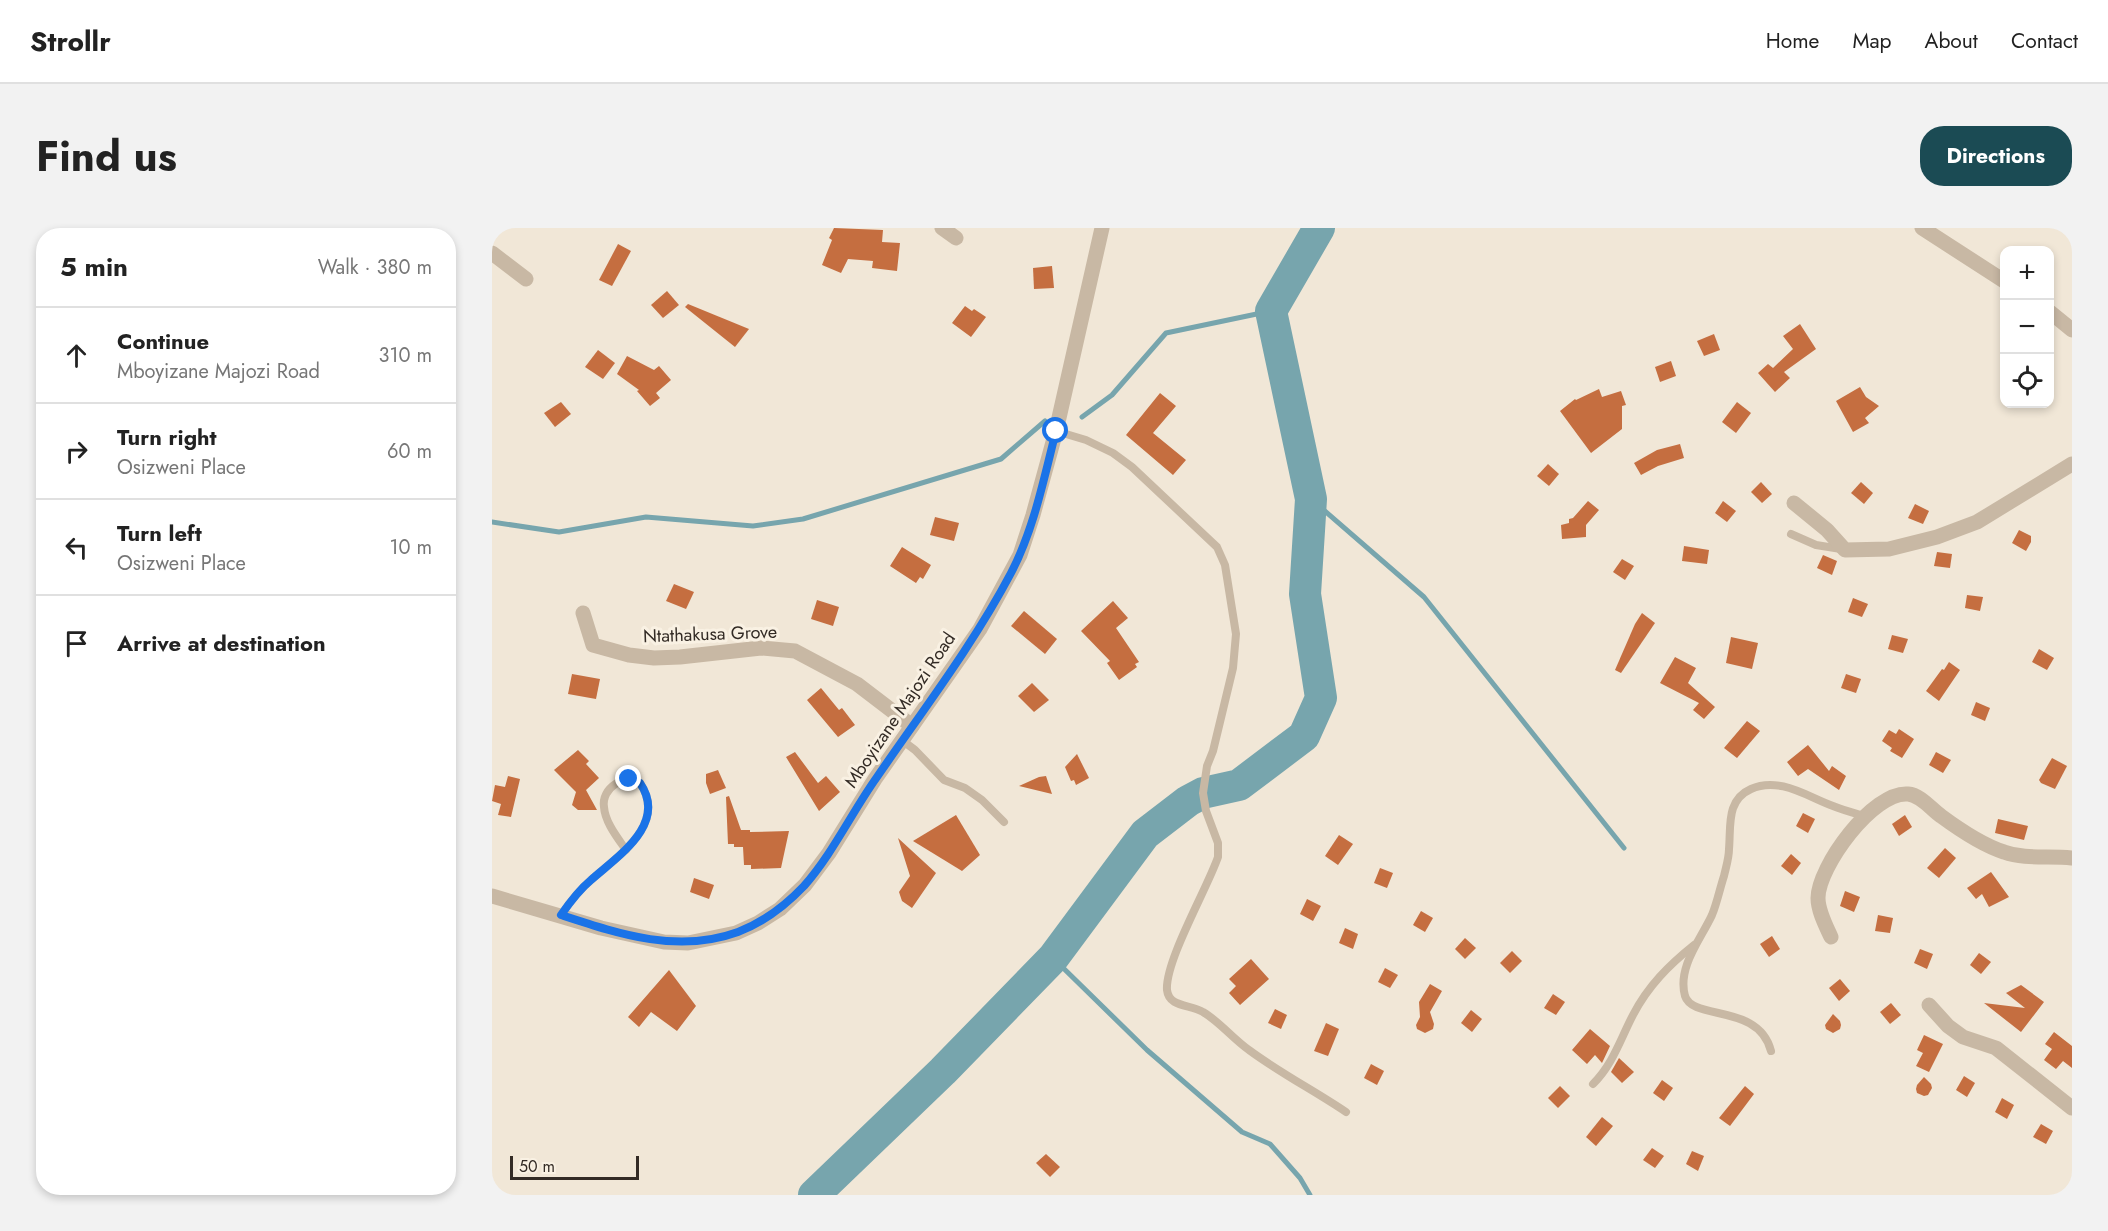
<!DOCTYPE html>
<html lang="en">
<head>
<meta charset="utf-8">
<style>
	:root { --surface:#fff; --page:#f2f2f2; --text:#222; --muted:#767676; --line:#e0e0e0; --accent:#1b4b54 }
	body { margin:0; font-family:Jost,sans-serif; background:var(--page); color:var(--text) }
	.controls { position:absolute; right:18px; top:18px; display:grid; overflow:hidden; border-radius:12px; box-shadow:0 3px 9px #0003 }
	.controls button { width:54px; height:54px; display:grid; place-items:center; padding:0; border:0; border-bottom:2px solid var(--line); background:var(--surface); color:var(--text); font:30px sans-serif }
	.scale { position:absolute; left:18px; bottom:15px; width:129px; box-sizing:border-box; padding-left:6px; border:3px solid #332b25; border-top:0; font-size:16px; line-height:21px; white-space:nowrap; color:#332b25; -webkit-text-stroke:4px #f9f1e3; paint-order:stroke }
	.stop { position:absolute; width:18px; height:18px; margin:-14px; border:4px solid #1a73e8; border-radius:50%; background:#fff }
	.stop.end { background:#1a73e8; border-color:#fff; box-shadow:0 2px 6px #0008 }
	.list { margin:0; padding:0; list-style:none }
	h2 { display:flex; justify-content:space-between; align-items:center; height:78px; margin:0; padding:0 24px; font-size:26px }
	h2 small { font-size:20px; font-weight:400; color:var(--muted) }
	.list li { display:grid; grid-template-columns:39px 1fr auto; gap:18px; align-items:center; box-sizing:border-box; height:96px; padding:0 24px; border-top:2px solid var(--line) }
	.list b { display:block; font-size:22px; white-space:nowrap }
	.list p { margin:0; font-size:20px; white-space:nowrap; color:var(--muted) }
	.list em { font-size:20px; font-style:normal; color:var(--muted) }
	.icon { flex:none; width:33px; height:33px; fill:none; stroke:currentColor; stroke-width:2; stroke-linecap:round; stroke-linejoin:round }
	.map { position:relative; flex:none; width:1580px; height:967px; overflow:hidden; border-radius:24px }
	header { display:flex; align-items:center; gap:36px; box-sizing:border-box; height:84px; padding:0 30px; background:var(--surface); border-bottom:2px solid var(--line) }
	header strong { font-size:28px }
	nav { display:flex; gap:33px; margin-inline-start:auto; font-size:21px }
	.intro { display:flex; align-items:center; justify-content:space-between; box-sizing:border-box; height:144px; padding:0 36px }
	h1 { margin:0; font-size:42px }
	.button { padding:15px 27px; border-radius:24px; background:var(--accent); color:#fff; font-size:21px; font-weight:700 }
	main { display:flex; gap:36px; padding:0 36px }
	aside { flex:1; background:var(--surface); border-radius:24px; box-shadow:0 3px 9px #0003 }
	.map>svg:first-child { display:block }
</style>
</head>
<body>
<header>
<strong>Strollr</strong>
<nav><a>Home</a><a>Map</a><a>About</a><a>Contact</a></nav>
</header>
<div class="intro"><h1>Find us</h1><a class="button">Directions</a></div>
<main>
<aside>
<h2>5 min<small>Walk · 380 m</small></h2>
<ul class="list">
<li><svg class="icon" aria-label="ahead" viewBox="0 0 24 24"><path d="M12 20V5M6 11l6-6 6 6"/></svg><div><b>Continue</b><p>Mboyizane Majozi Road</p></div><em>310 m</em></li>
<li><svg class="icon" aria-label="right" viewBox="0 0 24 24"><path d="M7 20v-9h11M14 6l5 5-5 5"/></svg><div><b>Turn right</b><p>Osizweni Place</p></div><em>60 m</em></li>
<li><svg class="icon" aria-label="left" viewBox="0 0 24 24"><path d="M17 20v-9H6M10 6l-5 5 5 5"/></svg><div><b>Turn left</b><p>Osizweni Place</p></div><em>10 m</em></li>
<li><svg class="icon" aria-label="arrive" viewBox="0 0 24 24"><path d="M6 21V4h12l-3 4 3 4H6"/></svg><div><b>Arrive at destination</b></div></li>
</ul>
</aside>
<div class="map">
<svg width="1580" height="967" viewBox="0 0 1580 967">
	<rect width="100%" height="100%" fill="#f1e7d7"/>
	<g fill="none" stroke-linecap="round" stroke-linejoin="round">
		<g stroke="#77a5ad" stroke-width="5">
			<polyline points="590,189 620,167 674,105 779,83"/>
			<polyline points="819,271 932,369 1132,620"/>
			<polyline points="0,294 67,304 154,289 261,298 311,291 509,231 553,193"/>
			<polyline points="561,730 655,822 750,904 778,916 808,950 818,967"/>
		</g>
		<polyline stroke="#77a5ad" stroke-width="32" points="322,967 451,843 561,730 653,606 696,573 711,565 747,557 812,508 829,470 813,366 819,271 779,83 827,0"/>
	</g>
	<g fill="#c56e40">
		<polygon points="342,0 391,2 390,14 408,15 405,43 380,40 381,33 356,31 349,45 330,37 340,12 337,10"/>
		<polygon points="126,16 139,23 120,58 107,52"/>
		<polygon points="560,38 562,60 542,61 541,40"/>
		<polygon points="175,63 187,77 171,90 159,77"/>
		<polygon points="196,76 257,101 243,119 193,79"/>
		<polygon points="473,78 480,83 482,81 494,89 479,109 460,95"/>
		<polygon points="1308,96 1324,121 1292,144 1298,150 1283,164 1266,145 1276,136 1281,140 1301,121 1291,108"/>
		<polygon points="1222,106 1228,122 1212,128 1205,113"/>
		<polygon points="106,122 123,135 111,151 93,139"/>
		<polygon points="135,128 162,142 167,138 179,152 164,165 168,170 158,178 145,163 147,162 125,146"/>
		<polygon points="1179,133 1184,148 1168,154 1163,139"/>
		<polygon points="1368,159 1374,169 1387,178 1373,190 1377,195 1361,204 1344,173"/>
		<polygon points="1107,161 1110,169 1129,163 1134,177 1130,178 1130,201 1099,225 1068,183 1083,171 1084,172"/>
		<polygon points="668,165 684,178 661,205 694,232 681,247 634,207"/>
		<polygon points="69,174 79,186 63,199 52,185"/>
		<polygon points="1245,174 1259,185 1244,205 1230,194"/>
		<polygon points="1188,216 1192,230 1166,238 1149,247 1142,235 1165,222"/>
		<polygon points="1056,236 1067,246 1057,258 1045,248"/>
		<polygon points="1269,254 1280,266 1270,275 1259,264"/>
		<polygon points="1369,254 1381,265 1372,276 1359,265"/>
		<polygon points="1096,273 1107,282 1094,297 1094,309 1070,311 1069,297 1077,295 1077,291 1081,290"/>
		<polygon points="1231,273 1244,283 1235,294 1223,285"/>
		<polygon points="1423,276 1437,283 1431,296 1416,290"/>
		<polygon points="443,289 467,295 462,313 438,307"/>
		<polygon points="1527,302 1539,308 1539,314 1534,323 1520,315"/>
		<polygon points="1192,318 1217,322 1215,336 1190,333"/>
		<polygon points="410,319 439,337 431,351 428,349 424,355 398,338"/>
		<polygon points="1445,324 1460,326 1458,340 1442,338"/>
		<polygon points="1331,327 1345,333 1340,347 1325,340"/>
		<polygon points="1130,331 1142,338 1133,352 1121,344"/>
		<polygon points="182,356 202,364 194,381 174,373"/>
		<polygon points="1475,367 1491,369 1488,383 1473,380"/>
		<polygon points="1361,370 1376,376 1370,389 1356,384"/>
		<polygon points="325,372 347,379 341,398 319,391"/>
		<polygon points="621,373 636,390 624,400 647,434 643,436 645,439 627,452 615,435 618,433 589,403"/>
		<polygon points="532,383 565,411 553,426 519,398"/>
		<polygon points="1150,385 1163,395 1129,445 1123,442 1143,396"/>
		<polygon points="1400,407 1416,411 1411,425 1396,421"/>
		<polygon points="1239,409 1266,415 1260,441 1234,435"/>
		<polygon points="1547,421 1562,430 1555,442 1540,434"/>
		<polygon points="1183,429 1204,440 1196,455 1223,479 1212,491 1201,482 1207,475 1168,455"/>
		<polygon points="1457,434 1468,442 1447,473 1434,463 1450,441 1452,442"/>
		<polygon points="80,446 108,451 104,471 76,466"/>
		<polygon points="1354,446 1369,451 1364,465 1349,460"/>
		<polygon points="540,455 557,472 542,484 526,468"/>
		<polygon points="329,460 347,482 350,480 363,497 346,509 315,472"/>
		<polygon points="1484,474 1498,480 1493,493 1479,487"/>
		<polygon points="1255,493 1268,503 1245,530 1232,520"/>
		<polygon points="1407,501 1422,511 1410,530 1398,523 1400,520 1390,513 1397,502 1404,506"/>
		<polygon points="1316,517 1337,543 1340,538 1354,548 1347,562 1316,541 1306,548 1295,534"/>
		<polygon points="86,522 97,533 94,536 107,550 94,562 105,582 86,582 80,577 84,564 62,542"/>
		<polygon points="303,524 326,555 334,548 348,564 327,583 294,529"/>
		<polygon points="1444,524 1459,532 1451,545 1437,537"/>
		<polygon points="585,526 597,550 584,557 582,552 579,553 573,539"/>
		<polygon points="1560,530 1575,538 1563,561 1549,555 1547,552"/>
		<polygon points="226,542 234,560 218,566 214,555 214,546"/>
		<polygon points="16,548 28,551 19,589 6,587 9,576 0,573 3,557 13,559"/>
		<polygon points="554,548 560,566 527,558 547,549"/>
		<polygon points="237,568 249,602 258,602 258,604 297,603 289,640 259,641 259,637 252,637 251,619 242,619 242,616 236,616 234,569"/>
		<polygon points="1311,585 1323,591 1316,605 1304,598"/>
		<polygon points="464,587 488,627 470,643 421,613"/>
		<polygon points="1413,587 1420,599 1407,608 1400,596"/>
		<polygon points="1506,591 1536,598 1532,612 1503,605"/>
		<polygon points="847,607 861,616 846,637 833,628"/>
		<polygon points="406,610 444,645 420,680 410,673 407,664 418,648"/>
		<polygon points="1453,620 1464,630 1447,650 1435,640"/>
		<polygon points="1299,626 1309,635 1300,647 1289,638"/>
		<polygon points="888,640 901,645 895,660 882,655"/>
		<polygon points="1499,644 1517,669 1497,679 1490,666 1484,671 1475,660"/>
		<polygon points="202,650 222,657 217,671 198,664"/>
		<polygon points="1353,663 1368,669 1362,684 1348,678"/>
		<polygon points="815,671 829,678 821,693 808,686"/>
		<polygon points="929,683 941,690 933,704 921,697"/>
		<polygon points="1386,687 1401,690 1398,705 1383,703"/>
		<polygon points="853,700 866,706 861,721 847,715"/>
		<polygon points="1280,708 1288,721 1277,729 1268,716"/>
		<polygon points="973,710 984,720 973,731 963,721"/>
		<polygon points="1428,721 1441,726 1435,741 1422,735"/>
		<polygon points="1020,723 1030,733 1018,745 1008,735"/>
		<polygon points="1487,725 1499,734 1489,746 1478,737"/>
		<polygon points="759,731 777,751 748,777 737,765 744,758 737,751"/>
		<polygon points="893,740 906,747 898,760 886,754"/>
		<polygon points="177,742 204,778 185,803 159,784 147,799 136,789"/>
		<polygon points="1348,751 1358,763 1347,773 1337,760"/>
		<polygon points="938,756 950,763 938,784 942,796 941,801 933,805 925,801 924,797 928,789 927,774"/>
		<polygon points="1529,757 1552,774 1529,804 1492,775 1533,780 1514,765"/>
		<polygon points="1061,766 1073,774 1064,787 1052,780"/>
		<polygon points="1399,775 1409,787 1398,796 1388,784"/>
		<polygon points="783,781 795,787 789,801 776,795"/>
		<polygon points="979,782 990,791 980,804 969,795"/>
		<polygon points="1341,786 1348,793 1349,797 1348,801 1341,805 1334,801 1333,797"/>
		<polygon points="834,795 847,801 836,828 822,823"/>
		<polygon points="1098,801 1118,818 1110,835 1103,827 1095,836 1080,822"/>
		<polygon points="1562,804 1580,818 1580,840 1571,833 1564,841 1552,832 1560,821 1553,816"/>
		<polygon points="1432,807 1451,816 1437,844 1424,838 1431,825 1425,822"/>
		<polygon points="1127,830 1142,844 1130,855 1119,844"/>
		<polygon points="879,836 892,843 885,857 872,850"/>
		<polygon points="1472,848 1483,855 1475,869 1464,862"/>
		<polygon points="1432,849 1439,856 1440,860 1436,867 1432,868 1425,865 1424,861 1425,857"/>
		<polygon points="1170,852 1181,860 1172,873 1161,865"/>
		<polygon points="1068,858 1078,868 1066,880 1056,870"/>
		<polygon points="1253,858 1262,866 1238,898 1227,890"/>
		<polygon points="1510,870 1522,877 1515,891 1503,884"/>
		<polygon points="1110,889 1121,898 1104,918 1094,909"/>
		<polygon points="1549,896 1561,903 1554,916 1541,909"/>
		<polygon points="1160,920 1172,928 1163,940 1151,932"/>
		<polygon points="1200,923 1212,928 1206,943 1194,936"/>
		<polygon points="554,926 568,939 558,949 544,935"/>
	</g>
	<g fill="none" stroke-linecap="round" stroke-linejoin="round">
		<g stroke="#c8b8a4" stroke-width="8">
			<path d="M564,203l30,9 27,13 19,14 85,80 8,18 11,69 -3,34 -20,83 -6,15 -4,27 3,18 12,32v14c-11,32 -53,104 -51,133 2,18 24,14 36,22 17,10 30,27 46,38 31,23 66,41 97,62"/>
			<polyline points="1299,306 1324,317 1349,321"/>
			<polyline points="411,513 423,522 452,552 473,560 490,572 512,594"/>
			<path d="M69,687c9,-13 18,-25 30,-35 27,-24 77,-56 49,-97 -15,-10 -39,5 -36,24 1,15 13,30 22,43"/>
			<path d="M1279,823c-12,-48 -78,-30 -86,-55 -8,-29 16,-57 27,-81 5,-12 8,-27 12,-39 2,-9 5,-18 5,-27 2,-23 -3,-49 22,-60 28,-13 57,8 82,17 10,4 21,7 31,10"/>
			<path d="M1101,856c20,-20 27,-44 40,-69 15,-29 36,-50 61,-70"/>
		</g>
		<g stroke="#c8b8a4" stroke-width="15">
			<polyline points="450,0 464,10"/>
			<polyline points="1430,0 1512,53"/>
			<polyline points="0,25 34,51"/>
			<polyline points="1558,84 1580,102"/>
			<polyline points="1302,275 1335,302 1353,322 1397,321 1445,309 1485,294 1580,236"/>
			<polyline points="91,385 101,417 137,427 162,430 188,429 269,420 303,423 365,456 420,498"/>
			<polyline points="0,668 109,700 172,714 196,715 244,705 266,695 288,681 313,657 337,625 383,551 488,401 528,327 541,287 564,203 610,0"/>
			<path d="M1339,709c-5,-11 -13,-26 -13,-39 0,-31 55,-107 90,-104 13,1 23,15 33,22 19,14 41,29 63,36 22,8 46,3 68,6"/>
			<polyline points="1437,777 1456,798 1471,809 1504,820 1580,880"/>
		</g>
	</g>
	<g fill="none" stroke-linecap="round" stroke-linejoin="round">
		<path stroke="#1a73e8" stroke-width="8" d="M137,551l11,4c28,41 -22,73 -49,97 -12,10 -21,22 -30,35 58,19 117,39 177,17 26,-10 47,-26 66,-46 29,-33 48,-74 73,-109 46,-67 96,-132 134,-204 23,-44 33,-95 45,-142"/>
	</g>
	<g text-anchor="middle" stroke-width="6" stroke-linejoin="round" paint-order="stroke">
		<g font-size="18" fill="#332b25" stroke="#f9f1e3">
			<text transform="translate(218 406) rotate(-2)" y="6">Ntathakusa Grove</text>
			<text transform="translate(408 482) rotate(-56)" y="6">Mboyizane Majozi Road</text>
		</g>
	</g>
</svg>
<div class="controls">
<button>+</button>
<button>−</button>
<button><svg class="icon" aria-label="locate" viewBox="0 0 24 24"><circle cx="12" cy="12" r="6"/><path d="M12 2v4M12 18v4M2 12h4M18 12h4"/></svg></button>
</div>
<div class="scale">50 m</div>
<div class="stop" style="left:564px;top:203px"></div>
<div class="stop end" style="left:137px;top:551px"></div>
</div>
</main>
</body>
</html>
